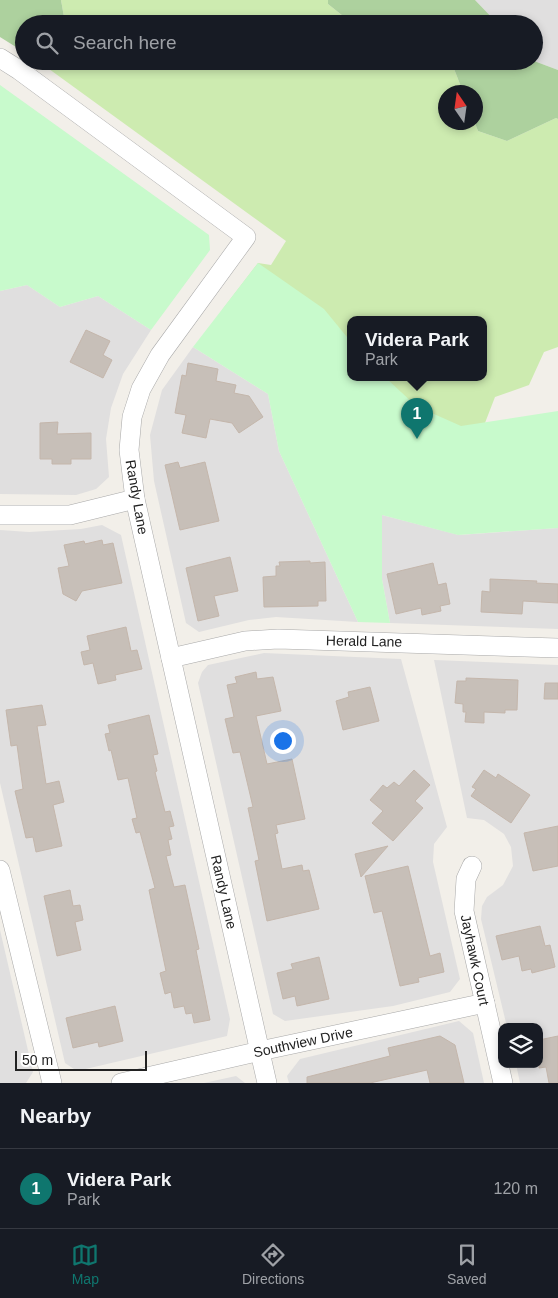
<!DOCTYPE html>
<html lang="en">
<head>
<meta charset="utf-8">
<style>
	:root { --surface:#171b24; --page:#20242c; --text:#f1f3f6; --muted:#9ea1a6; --line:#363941; --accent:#0f766e }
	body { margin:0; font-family:Helvetica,sans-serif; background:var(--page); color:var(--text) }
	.controls { position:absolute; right:15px; bottom:15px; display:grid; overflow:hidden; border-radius:10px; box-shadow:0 2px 8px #0003 }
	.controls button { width:45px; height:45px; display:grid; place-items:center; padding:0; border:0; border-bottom:1px solid var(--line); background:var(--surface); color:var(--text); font:25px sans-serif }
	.compass { position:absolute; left:438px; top:85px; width:45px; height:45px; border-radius:50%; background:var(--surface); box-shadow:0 2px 8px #0003; rotate:347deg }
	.scale { position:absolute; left:15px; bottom:12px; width:132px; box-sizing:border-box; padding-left:5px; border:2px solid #222; border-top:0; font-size:14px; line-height:18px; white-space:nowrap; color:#222; -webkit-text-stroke:4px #fff; paint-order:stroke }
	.you { position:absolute; left:282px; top:740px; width:18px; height:18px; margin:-12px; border:4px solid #fff; border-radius:50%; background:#1a73e8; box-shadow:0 0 0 8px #1a73e833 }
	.badge { display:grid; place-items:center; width:32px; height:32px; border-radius:50%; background:var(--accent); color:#fff; font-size:16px; font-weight:700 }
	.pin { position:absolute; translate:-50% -41px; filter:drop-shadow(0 1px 2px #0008) }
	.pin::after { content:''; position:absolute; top:26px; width:18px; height:15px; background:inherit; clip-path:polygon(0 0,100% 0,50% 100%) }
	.popup { position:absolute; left:347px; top:316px; width:140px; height:65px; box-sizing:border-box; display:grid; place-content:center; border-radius:10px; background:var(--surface); filter:drop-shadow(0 1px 4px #0005); font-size:16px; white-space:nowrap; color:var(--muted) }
	.popup b { font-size:19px; color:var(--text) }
	.popup::after { content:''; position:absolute; left:50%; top:100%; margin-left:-10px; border:10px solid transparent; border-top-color:var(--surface) }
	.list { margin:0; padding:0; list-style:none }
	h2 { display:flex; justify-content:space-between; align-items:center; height:65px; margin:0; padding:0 20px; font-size:21px }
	h2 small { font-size:16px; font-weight:400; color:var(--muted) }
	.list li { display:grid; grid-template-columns:32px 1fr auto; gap:15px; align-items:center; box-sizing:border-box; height:80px; padding:0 20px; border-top:1px solid var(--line) }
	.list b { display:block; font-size:19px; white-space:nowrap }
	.list p { margin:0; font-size:16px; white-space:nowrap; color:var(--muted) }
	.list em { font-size:16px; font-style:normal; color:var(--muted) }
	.icon { flex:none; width:28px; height:28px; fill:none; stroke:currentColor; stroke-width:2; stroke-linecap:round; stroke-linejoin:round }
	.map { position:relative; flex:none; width:558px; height:1083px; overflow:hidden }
	.search { position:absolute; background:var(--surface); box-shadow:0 2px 8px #0003; left:15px; right:15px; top:15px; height:55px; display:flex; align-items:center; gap:12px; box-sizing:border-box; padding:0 18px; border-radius:28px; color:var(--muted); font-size:19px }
	.sheet { height:145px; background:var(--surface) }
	nav { display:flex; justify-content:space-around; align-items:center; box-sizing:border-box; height:70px; border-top:1px solid var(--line); background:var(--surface); font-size:14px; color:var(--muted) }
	nav a { display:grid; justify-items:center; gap:2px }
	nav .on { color:var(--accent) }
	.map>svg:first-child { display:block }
</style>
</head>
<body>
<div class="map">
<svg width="558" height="1083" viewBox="0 0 558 1083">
	<rect width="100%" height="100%" fill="#f2efe9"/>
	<g fill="#e0dfdf">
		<polygon points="475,0 558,0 558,70 534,61 534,24 498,24"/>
		<polygon points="27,285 60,307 98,296 151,330 123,374 111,408 106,439 109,477 96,489 76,495 0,494 0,291"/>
		<polygon points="193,347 268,394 279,451 358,622 276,617 249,620 199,632 186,623 154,481 150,435 162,390"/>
		<polygon points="382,515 459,535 558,528 558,629 390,623 382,579"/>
		<polygon points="102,525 121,535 230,1019 227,1036 77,1071 65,1063 0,783 0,530 29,532 81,529"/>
		<polygon points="264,653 401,659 447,827 434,844 433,862 460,979 450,992 393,1006 285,1021 273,1014 198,683 202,672 208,665"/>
		<polygon points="434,660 558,665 558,1083 520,1083 516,1064 539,1064 539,1027 507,1027 481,919 482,906 487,897 503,885 513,866 511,847 504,834 484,820 467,818"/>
		<polygon points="0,930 33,1072 26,1083 0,1083"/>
		<polygon points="459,1021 473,1033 484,1083 289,1083 287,1076 300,1059"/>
		<polygon points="236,1076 245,1083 204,1083"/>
	</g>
	<g fill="#cdebb0" fill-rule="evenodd">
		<polygon points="61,0 328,0 328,4 353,24 58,24 64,17"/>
		<polygon points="410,20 416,24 371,24"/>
		<path d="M38,61h413l12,31h-17v30l29,1 3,8 29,10 49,-23 2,1v228l-14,5 -15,33 -34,12 -22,57 -251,-144 36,-47 13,2 15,-24zM351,320h132v58h-132z"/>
	</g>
	<g fill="#add19e">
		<polygon points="0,0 61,0 64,17 58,24 24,24 24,52 0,37"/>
		<polygon points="328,0 475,0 498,24 416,24 410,20 371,24 353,24 328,4"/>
		<polygon points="451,61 534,61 558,70 558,119 556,118 507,141 478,131 475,123 476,92 463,92"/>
	</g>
	<g fill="#c8facc">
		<polygon points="0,85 209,235 210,250 151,330 98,296 60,307 27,285 0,291"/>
		<polygon points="258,263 324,309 351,342 351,378 386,378 416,406 461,426 558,411 558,528 458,535 382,515 382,579 390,623 358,622 279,451 268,394 193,347"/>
	</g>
	<g fill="#c7bfb8" stroke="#c4b6ab">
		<polygon points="86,330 110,341 103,355 112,360 103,378 70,362"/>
		<polygon points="188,363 218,369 216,381 236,385 234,393 249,396 263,417 239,433 232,423 210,419 206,438 182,433 186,415 175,413 182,375 186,376"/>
		<polygon points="58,422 57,434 91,433 91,459 71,459 71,464 52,464 52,459 40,459 40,423"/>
		<polygon points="178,462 180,468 205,462 219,521 180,530 165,465"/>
		<polygon points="102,540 103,545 113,543 122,583 82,591 76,601 63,594 58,568 69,566 64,545 84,541 85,544"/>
		<polygon points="230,557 238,591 214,596 219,616 198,621 186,568"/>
		<polygon points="310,561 310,563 325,562 326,601 318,601 318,606 264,607 263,577 276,576 276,566 280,566 279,562"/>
		<polygon points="433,563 438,585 446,583 450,604 440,606 441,611 422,615 421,608 396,614 387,574"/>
		<polygon points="490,579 537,581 536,583 558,584 558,603 523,601 522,614 481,612 482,591 490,592"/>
		<polygon points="126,627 131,651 137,650 142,669 115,675 116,680 98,684 93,663 84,665 81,652 90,650 87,636"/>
		<polygon points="256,672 257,679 273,677 281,711 256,716 267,764 292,759 305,819 276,825 278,833 275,834 282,869 302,865 303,871 309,870 319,909 267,921 255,861 259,860 248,808 253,807 240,752 233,753 225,719 234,717 227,685 237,683 235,677"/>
		<polygon points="466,678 518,680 517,710 505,710 505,713 484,712 484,723 465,722 466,712 463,712 463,704 455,703 457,681 466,681"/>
		<polygon points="545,683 558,683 558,699 544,699"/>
		<polygon points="370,687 379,721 343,730 336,701 349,697 348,692"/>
		<polygon points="42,705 46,725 37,726 46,784 59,781 64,802 53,805 62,846 36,852 33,837 26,838 15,791 23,789 17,745 11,746 6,710"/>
		<polygon points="149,715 158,754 153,755 157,771 155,772 165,812 170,811 174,826 169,827 172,839 168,840 171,855 166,856 174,887 185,885 199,949 196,950 210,1020 194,1023 192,1013 186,1014 184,1006 174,1008 171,992 165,994 160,973 166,971 149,890 155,888 140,832 136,833 132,819 137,818 128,778 118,780 111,750 109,751 105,734 110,733 108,725"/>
		<polygon points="414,770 430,785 415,801 423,808 393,841 372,823 383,811 370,800 383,785 387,788 394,782 399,786"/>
		<polygon points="484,770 496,778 498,774 530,795 511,823 471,796 476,789 472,787"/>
		<polygon points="558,826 558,866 533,871 524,833"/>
		<polygon points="388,846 361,877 355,854"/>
		<polygon points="408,866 430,956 440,953 444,972 418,978 419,982 400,986 382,911 374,913 365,876"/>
		<polygon points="70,890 73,906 80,905 83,920 75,922 81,950 57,956 44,896"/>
		<polygon points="540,926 545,946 550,945 555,967 532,973 531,969 522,971 519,956 502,960 496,936"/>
		<polygon points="319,957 329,999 297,1006 295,996 283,999 277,973 293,969 291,964"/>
		<polygon points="115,1006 123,1041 99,1047 98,1042 73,1048 66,1018"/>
		<polygon points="440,1036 455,1045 464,1083 430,1083 427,1070 370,1083 307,1083 307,1077 390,1056 388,1048"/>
		<polygon points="558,1036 558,1083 549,1083 546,1067 539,1068 539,1040"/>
	</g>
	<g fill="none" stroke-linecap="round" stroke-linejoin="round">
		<g stroke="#a9a9a9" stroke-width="20">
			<g id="minor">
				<polyline points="0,58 19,70 246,237 160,355 141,389 132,417 129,450 135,499 267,1083"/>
				<polyline points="0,515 70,515 135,499"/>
				<polyline points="171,658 245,641 278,639 558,648"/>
				<polyline points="472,866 466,879 464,911 503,1083"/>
				<polyline points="0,870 52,1083"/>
				<polyline points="121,1083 260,1051 485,1003"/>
			</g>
		</g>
		<use href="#minor" stroke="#fff" stroke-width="19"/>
	</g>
	<g text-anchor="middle" stroke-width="4" stroke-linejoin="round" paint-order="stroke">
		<g font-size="14" fill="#222" stroke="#fff">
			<text transform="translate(137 497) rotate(80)" y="5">Randy Lane</text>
			<text transform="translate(364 641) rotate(1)" y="5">Herald Lane</text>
			<text transform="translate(224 892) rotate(77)" y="5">Randy Lane</text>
			<text transform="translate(475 960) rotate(78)" y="5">Jayhawk Court</text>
			<text transform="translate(303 1042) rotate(-12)" y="5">Southview Drive</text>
		</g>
	</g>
</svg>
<div class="controls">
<button><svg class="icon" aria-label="layers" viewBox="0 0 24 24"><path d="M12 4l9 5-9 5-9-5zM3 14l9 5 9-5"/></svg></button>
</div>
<svg class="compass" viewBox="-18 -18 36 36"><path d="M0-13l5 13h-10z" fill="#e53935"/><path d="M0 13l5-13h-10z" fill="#9ea1a6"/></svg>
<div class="scale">50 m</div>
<div class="you"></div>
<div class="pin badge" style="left:417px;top:439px">1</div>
<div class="popup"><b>Videra Park</b>Park</div>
<div class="search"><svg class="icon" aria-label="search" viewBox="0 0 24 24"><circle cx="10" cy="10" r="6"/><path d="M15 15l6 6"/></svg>Search here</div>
</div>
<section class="sheet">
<h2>Nearby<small></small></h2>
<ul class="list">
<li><span class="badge">1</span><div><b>Videra Park</b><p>Park</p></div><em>120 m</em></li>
</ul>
</section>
<nav>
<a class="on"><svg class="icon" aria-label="map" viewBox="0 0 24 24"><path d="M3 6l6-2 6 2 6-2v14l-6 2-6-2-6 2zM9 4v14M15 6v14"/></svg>Map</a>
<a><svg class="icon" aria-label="directions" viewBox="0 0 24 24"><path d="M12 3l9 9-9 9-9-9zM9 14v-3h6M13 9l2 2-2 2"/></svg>Directions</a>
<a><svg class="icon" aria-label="saved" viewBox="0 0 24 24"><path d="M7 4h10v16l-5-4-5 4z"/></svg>Saved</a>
</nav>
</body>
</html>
